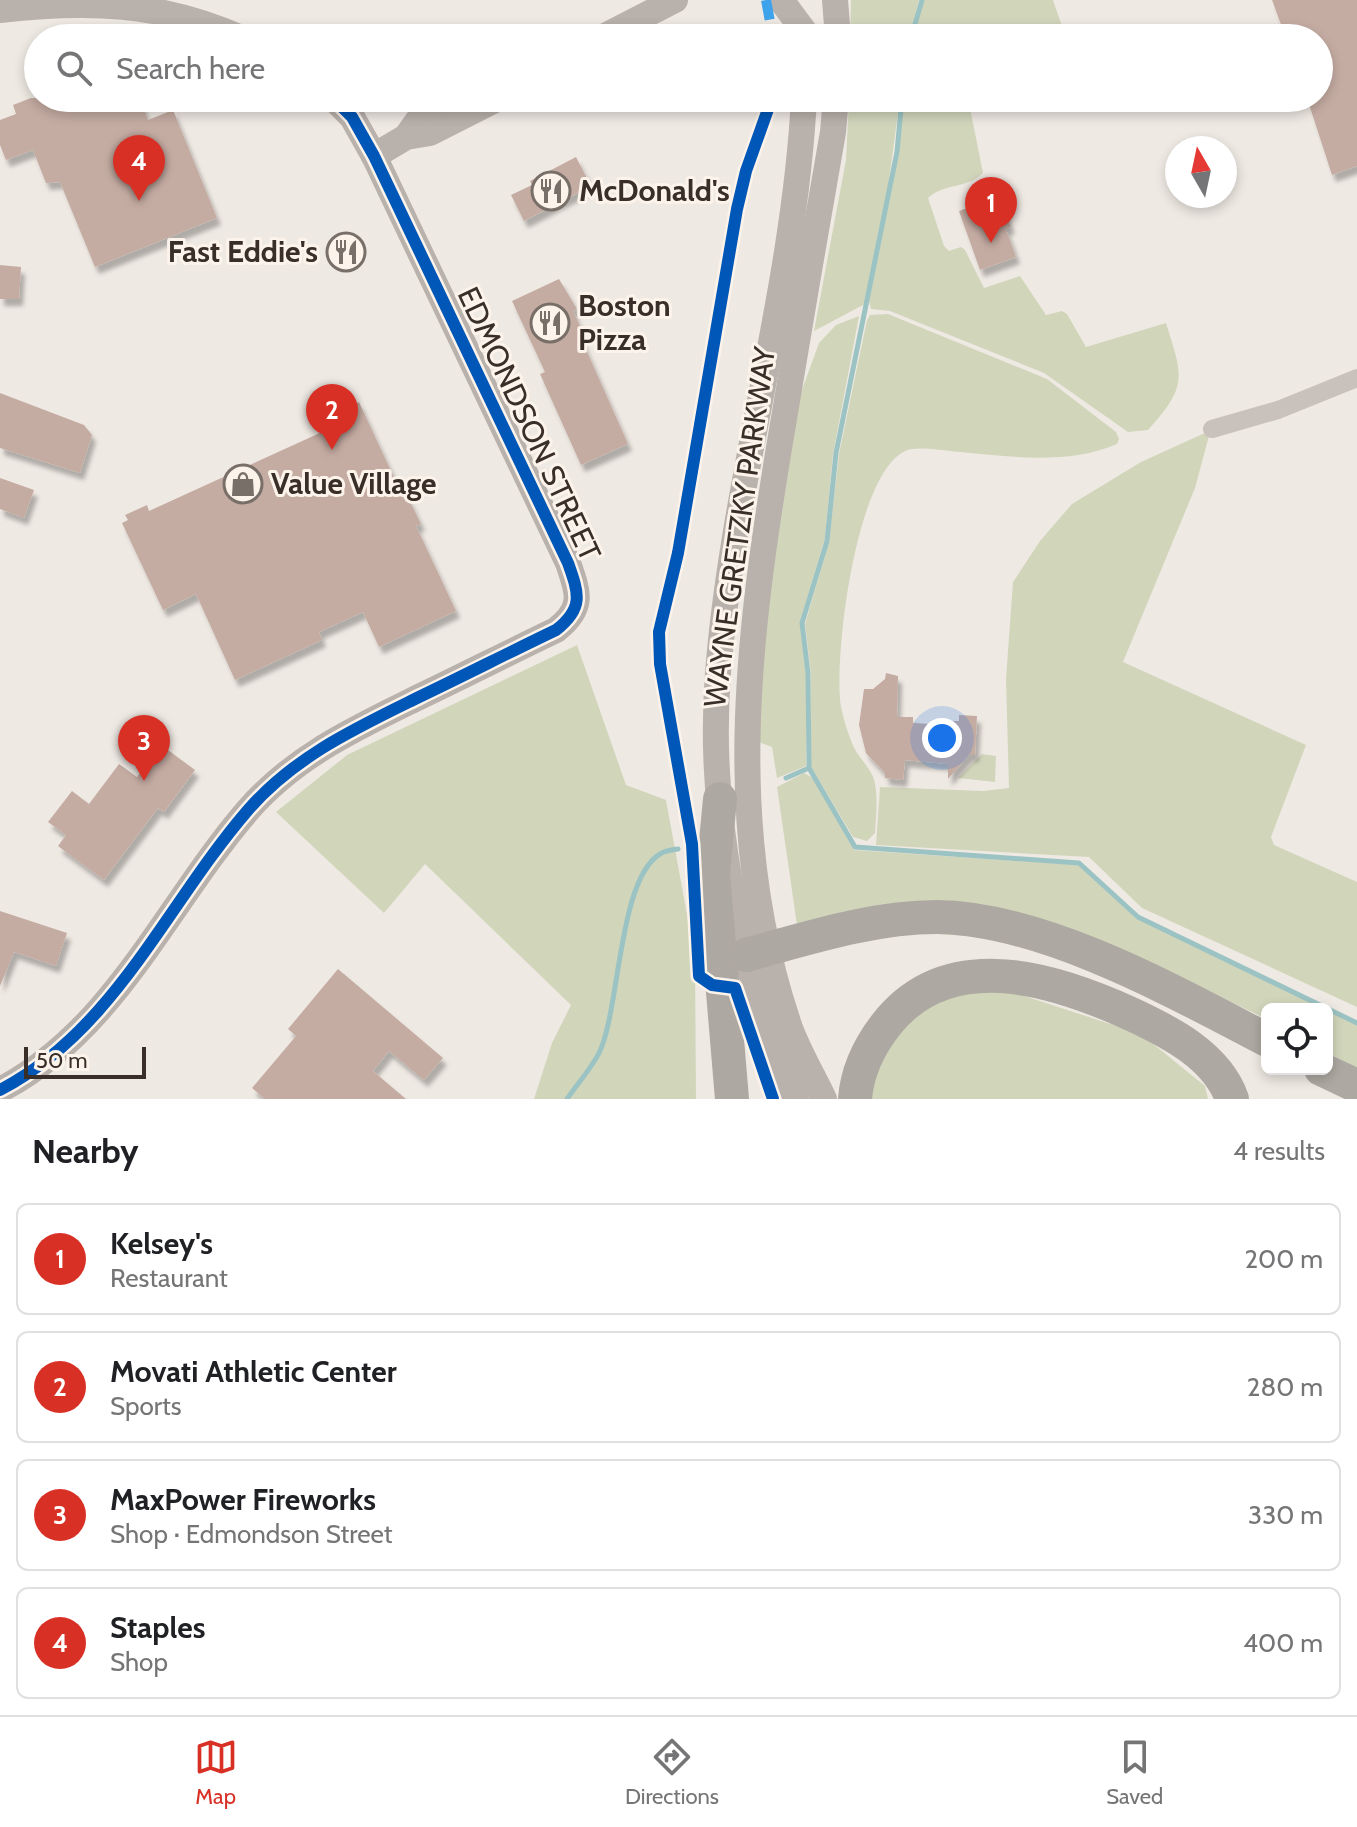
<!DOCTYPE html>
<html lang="en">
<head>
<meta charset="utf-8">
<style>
	:root { --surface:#fff; --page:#f6f6f6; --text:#202124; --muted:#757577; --line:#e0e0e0; --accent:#d93025 }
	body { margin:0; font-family:Cabin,sans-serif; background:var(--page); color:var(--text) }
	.controls { position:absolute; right:24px; bottom:24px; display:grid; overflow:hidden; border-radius:12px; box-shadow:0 4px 12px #0003 }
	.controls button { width:72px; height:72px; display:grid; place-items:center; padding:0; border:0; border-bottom:2px solid var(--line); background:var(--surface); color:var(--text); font:40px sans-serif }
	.compass { position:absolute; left:1165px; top:136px; width:72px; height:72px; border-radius:50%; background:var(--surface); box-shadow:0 4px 12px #0003; rotate:351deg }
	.scale { position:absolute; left:24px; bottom:20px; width:122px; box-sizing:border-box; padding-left:8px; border:4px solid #3a2e28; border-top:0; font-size:22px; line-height:28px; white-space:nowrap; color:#3a2e28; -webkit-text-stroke:6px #fcf3ea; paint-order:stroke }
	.you { position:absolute; left:942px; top:738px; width:28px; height:28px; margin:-20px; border:6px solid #fff; border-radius:50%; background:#1a73e8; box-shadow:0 0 0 12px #1a73e833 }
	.badge { display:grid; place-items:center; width:52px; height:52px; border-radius:50%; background:var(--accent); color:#fff; font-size:26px; font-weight:700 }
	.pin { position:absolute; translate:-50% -66px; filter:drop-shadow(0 2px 4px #0008) }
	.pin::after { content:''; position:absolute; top:42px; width:28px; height:24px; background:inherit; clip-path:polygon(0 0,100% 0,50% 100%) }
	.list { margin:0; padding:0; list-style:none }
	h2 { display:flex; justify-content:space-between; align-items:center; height:104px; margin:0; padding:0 32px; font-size:34px }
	h2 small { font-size:26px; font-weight:400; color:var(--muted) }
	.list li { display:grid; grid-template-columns:52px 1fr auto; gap:24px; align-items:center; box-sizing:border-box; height:112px; margin:0 16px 16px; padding:0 16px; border:2px solid var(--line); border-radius:12px }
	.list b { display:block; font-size:30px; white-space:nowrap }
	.list p { margin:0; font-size:26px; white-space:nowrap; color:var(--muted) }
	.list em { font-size:26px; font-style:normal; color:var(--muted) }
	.icon { flex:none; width:44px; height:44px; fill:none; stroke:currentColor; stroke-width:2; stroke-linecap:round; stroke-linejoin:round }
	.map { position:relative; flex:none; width:1357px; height:1099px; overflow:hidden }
	.search { position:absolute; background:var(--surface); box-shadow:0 4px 12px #0003; left:24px; right:24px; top:24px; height:88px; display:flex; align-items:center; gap:20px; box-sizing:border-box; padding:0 28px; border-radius:44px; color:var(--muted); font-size:30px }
	.sheet { height:616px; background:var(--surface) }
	nav { display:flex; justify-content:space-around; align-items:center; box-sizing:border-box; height:112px; border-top:2px solid var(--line); background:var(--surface); font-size:22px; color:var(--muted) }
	nav a { display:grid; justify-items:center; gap:4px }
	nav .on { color:var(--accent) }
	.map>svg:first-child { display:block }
</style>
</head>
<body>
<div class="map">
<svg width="1357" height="1099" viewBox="0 0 1357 1099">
	<defs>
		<filter id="shadow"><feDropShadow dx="4" dy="7" stdDeviation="2" flood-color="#0004"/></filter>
	</defs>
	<rect width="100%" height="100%" fill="#efe9e3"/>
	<g fill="#d1d6bb">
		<polygon points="851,0 919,0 909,38 850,38"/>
		<polygon points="923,0 1053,0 1062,26 1053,38 913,38"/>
		<polygon points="849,98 900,98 885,210 865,304 814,331 846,160"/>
		<path d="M905,98h63l15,75c-16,16 -39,10 -55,25l16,48 5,5 12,-4 4,3 19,38 36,-12 26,39 16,-4 5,3 19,33 80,-24c17,54 22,63 -18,107l-20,2 -84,-59 -154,-62 -19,-2 -2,-8 23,-113z"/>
		<path d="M888,314l159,65 69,53 3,7 -2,5c-48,21 -105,13 -156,8 -15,-1 -34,-5 -49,-3 -56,9 -79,212 -71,258 3,14 9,34 16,46 6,9 17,20 18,31 3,15 1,33 0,49l-8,8 -14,-4 -42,-70v-93l-6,-50 24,-82 10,-88 28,-134 3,-5z"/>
		<polygon points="859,316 833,454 825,538 800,622 806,673 806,766 777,778 772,747 756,741 763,608 799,398 819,343 836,325"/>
		<polygon points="1207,432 1209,436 1195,488 1123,662 1306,745 1271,837 1274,845 1357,882 1357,1007 1142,908 1089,857 876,845 880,787 983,791 1009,788 1006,679 1013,582 1040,541 1072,504 1141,462"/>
		<polygon points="577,645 626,785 666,800 695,958 696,1099 534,1099 552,1043 571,1005 425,864 384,913 276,812 347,755"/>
		<polygon points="982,754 996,756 995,782 958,778"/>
		<polygon points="804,773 813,778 854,850 1078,865 1136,918 1325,1009 1267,1009 1267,1019 1109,945 797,925 777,787"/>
		<polygon points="1000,988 1141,1034 1205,1086 1208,1099 866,1099 894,1030 934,1000"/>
		<polygon points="1327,1010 1357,1024 1357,1069 1327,1052"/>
	</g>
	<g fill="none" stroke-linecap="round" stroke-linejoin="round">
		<g stroke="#9cc3c3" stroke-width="5">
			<polyline points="911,38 922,0"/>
			<polyline points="902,98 897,152 836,453 827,541 802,623 808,673 809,768 855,847 1079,863 1138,917 1357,1023"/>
			<polyline points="786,778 809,768"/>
			<path d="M567,1099c10,-15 24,-30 32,-46 21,-42 19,-174 61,-199 4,-3 12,-4 18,-5"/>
		</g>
	</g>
	<g fill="#c5aca3" filter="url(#shadow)">
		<polygon points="1272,0 1357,0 1357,166 1332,175 1307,98 1319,98 1319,38 1286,38"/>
		<polygon points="31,98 46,98 48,103 61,98 127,98 129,103 140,99 148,120 173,110 217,218 95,267 60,182 46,183 33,150 6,160 0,145 0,120 16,114 13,105"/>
		<polygon points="576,157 591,186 524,221 511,195 532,185 530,181"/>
		<polygon points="995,198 1000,212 1004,210 1011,227 1006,229 1016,257 980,270 959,211"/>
		<polygon points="348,246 353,258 340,262 335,252"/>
		<polygon points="0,265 21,267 19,299 0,299"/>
		<polygon points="559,279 577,309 573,311 584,334 580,336 628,444 581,465 540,374 545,372 512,301"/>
		<polygon points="0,393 84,425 92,435 80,473 0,448"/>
		<polygon points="359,402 404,499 408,497 421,524 416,526 456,611 379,647 363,612 319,632 322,640 235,680 196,594 163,610 122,523 128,520 125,515 147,505 149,511 322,432 317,421"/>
		<polygon points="0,478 34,490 24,518 0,509"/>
		<polygon points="886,673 898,676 897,717 913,717 913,723 949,725 949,721 959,721 959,715 977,716 975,755 969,755 948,779 948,764 905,760 903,780 885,778 885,773 866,753 859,725 864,689 873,689 885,679"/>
		<polygon points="153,739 195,770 164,812 158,808 104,880 58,846 66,835 48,822 72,791 89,804 119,764 137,777 154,755 145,749"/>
		<polygon points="0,911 67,933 56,966 14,952 0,986"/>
		<polygon points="338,969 443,1058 424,1080 389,1051 373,1071 406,1099 265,1099 252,1088 296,1036 288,1029"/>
	</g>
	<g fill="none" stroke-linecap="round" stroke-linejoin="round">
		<polyline stroke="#c9c1bb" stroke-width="18" points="1212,429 1278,410 1357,378"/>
		<g stroke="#b9b1ab" stroke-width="26">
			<polyline points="781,0 807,35"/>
			<polyline points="835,0 838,38"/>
			<path d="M0,10c87,-10 160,-8 241,28"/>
			<polyline points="576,38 581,38"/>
			<polyline points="601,38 675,0"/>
			<polyline points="406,137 421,116 456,98"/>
			<polyline points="374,156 406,137 430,133 499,98"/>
			<path d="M0,1090c115,-60 166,-185 248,-280 47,-54 108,-82 171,-113 46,-22 91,-45 137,-67 28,-22 23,-36 12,-67l-194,-407 -22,-39 -19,-19"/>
			<path d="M796,1099c-57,-130 -89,-283 -78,-426 15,-193 76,-381 86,-575"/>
			<path d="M824,1099c-11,-23 -25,-47 -34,-71 -67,-194 -43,-388 -10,-586 17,-103 35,-207 53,-310l3,-34"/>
		</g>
		<g stroke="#aea8a2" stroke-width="34">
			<polyline points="720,799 713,873 732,1099"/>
			<path d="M746,955c62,-17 127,-38 191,-38 106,1 238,75 330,123"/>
			<polyline points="1321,1069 1357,1086"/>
			<path d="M855,1099c2,-27 14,-52 30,-73 62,-81 167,-48 246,-12 39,18 86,42 101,85"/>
		</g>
		<polyline stroke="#3fa3eb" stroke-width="10" stroke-dasharray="20 10" stroke-linecap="butt" points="766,0 773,38"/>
		<g stroke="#fcf3ea" stroke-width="17">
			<g id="cycleway">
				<polyline points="772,98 746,171 737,209 678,553 659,632 660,664 692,844 699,976 712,985 735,988 773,1099"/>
				<path d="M0,1090c115,-60 166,-185 248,-280 47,-54 108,-82 171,-113 46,-22 91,-45 137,-67 28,-22 23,-36 12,-67l-194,-407 -22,-39 -19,-19"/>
			</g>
		</g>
		<use href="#cycleway" stroke="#0057b8" stroke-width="12"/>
	</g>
	<defs>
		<g id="restaurant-ring" transform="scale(2)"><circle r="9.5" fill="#fcf3ea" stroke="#796f69" stroke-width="1.5"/><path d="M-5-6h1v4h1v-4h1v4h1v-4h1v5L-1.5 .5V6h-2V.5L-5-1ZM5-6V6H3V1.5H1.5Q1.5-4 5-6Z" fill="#796f69"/></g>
		<g id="shop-ring" transform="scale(2)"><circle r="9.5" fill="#fcf3ea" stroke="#796f69" stroke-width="1.5"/><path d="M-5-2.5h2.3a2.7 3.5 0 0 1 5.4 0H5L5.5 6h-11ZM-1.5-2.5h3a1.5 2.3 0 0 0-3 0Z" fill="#796f69"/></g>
	</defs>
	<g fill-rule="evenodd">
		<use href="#restaurant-ring" x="551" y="191"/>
		<use href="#restaurant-ring" x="346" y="252"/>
		<use href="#restaurant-ring" x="550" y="323"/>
		<use href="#shop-ring" x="243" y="484"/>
	</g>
	<g text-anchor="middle" stroke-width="6" stroke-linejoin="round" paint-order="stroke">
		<g font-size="30" font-weight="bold" fill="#3a2e28" stroke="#fcf3ea" text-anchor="start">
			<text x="579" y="201">McDonald's</text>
			<text x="318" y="262" text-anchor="end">Fast Eddie's</text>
			<text x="578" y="316">Boston<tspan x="578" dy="34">Pizza</tspan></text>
			<text x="271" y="494">Value Village</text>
		</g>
		<g font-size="30" fill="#3a2e28" stroke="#fcf3ea">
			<text transform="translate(529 424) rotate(65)" y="10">EDMONDSON STREET</text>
			<text transform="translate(740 527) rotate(-82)" y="10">WAYNE GRETZKY PARKWAY</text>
		</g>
	</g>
</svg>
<div class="controls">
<button><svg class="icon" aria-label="locate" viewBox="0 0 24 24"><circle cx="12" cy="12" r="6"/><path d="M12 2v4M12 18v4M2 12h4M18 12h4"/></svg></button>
</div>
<svg class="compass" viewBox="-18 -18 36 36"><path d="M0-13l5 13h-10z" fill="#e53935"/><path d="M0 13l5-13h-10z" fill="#757577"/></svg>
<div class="scale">50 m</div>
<div class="you"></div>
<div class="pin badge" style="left:991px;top:243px">1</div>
<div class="pin badge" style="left:332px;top:450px">2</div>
<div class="pin badge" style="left:144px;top:781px">3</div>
<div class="pin badge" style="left:139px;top:201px">4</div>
<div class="search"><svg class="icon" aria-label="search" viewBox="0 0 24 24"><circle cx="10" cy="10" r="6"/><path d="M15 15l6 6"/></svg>Search here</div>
</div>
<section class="sheet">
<h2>Nearby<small>4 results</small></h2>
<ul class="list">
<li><span class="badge">1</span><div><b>Kelsey's</b><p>Restaurant</p></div><em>200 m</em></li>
<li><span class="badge">2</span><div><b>Movati Athletic Center</b><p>Sports</p></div><em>280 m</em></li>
<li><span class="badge">3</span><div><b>MaxPower Fireworks</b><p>Shop · Edmondson Street</p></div><em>330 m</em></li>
<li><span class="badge">4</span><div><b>Staples</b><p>Shop</p></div><em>400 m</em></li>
</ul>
</section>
<nav>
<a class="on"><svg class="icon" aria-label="map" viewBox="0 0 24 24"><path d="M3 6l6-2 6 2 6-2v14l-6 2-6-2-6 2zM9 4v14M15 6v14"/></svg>Map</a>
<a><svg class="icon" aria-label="directions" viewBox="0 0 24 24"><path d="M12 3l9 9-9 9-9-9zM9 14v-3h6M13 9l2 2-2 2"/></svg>Directions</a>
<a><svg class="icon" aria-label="saved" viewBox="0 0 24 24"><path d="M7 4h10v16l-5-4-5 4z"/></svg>Saved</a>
</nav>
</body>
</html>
